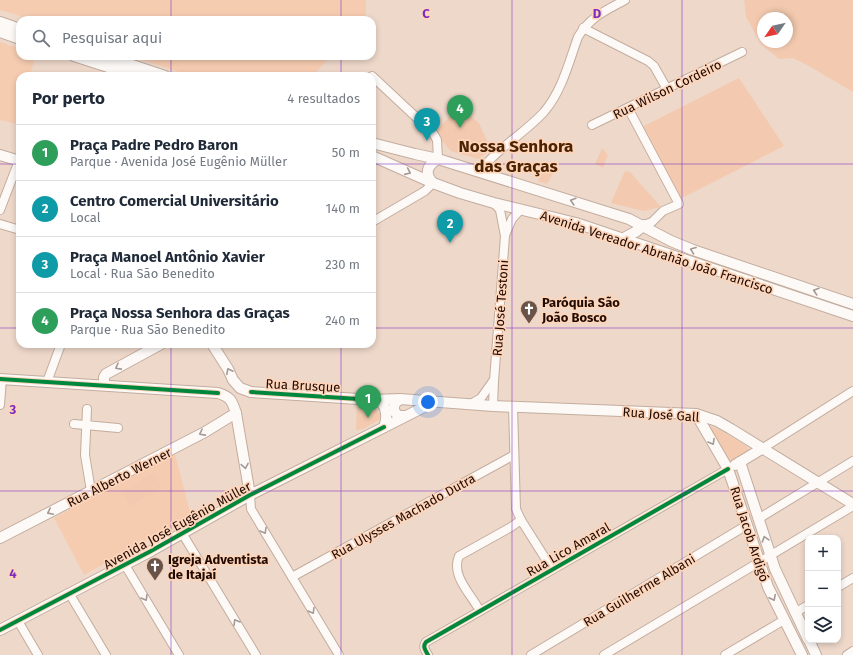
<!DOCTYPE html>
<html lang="pt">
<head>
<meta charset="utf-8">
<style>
	:root { --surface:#fff; --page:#f6f6f7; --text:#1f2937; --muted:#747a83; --line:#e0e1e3; --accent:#b45309 }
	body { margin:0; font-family:"Fira Sans",sans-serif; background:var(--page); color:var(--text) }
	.controls { position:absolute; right:12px; bottom:12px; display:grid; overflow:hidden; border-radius:8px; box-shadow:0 2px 6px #0003 }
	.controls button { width:36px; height:36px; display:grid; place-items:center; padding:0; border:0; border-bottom:1px solid var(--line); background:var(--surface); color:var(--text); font:20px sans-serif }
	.compass { position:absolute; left:757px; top:12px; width:36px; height:36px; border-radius:50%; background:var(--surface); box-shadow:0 2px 6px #0003; rotate:236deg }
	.you { position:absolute; left:428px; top:402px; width:14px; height:14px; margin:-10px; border:3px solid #fff; border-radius:50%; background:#1a73e8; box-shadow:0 0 0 6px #1a73e833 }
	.badge { display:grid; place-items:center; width:26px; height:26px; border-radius:50%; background:var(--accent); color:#fff; font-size:13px; font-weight:700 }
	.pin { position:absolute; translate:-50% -33px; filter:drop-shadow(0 1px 2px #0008) }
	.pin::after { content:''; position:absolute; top:21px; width:14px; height:12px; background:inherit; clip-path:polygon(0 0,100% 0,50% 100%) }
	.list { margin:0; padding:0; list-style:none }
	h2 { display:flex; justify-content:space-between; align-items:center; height:52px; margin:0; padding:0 16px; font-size:17px }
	h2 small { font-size:13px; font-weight:400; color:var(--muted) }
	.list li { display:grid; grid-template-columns:26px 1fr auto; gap:12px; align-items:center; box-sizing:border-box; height:56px; padding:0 16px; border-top:1px solid var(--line) }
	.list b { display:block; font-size:15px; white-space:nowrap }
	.list p { margin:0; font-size:13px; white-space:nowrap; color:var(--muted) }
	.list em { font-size:13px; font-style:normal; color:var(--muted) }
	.icon { flex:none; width:22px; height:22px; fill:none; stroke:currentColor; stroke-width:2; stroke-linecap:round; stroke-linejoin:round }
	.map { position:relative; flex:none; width:853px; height:655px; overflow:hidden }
	.search { position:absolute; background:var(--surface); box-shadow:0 2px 6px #0003; left:16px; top:16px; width:360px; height:44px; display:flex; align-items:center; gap:10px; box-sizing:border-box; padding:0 14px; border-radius:12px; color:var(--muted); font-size:15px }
	.panel { position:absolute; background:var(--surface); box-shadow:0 2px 6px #0003; left:16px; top:72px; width:360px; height:276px; border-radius:12px }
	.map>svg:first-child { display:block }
</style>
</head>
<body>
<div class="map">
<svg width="853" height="655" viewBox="0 0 853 655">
	<rect width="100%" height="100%" fill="#eed8ca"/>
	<g fill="#f6ccb1">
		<polygon points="0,0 366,0 366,19 44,20 27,18 0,10"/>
		<polygon points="0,42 20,49 20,56 35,56 30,76 20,76 20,112 17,124 0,120"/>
		<polygon points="131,56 331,56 312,76 191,76"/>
		<polygon points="175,454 191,516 84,575 54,518"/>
	</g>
	<g fill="#f3caaf" fill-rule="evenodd">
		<path d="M744,0h109v92l-44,-26 -16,-8 -14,1 -18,-15 -15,-27zM763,18h24v24h-24z"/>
		<polygon points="739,78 784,146 680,199 642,127"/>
		<polygon points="458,107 471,116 479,123 491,149 478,159 451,151 435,133"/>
		<polygon points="602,148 608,155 603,168 595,164"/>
		<polygon points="543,166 555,170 547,184 538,181"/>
		<polygon points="625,171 630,172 661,207 643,211 611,203"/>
		<polygon points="357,407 375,409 380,414 379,420 363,429 356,430"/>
		<polygon points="710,426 722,431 748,447 749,452 730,463 709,426"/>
		<polygon points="153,473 162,488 130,506 122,492"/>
	</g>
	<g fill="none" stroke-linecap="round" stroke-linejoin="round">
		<g stroke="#c3ad9e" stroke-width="10">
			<g id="minor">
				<polyline points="583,28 648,61 654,66 667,89"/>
				<polyline points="372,76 433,133 437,140 438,159"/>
				<polyline points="628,108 679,204 663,211 652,222 644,225"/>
				<polyline points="592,125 742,52"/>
				<path d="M479,172c18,-24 45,-38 65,-60 18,-21 25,-50 34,-75 12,-20 27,-26 47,-37"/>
				<polyline points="0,210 20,158"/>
				<polyline points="372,222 425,191 433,183"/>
				<polyline points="0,224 20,230"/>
				<polyline points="506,233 512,219 521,209"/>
				<polyline points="47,382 61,344"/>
				<polyline points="0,405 2,379"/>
				<polyline points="469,405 481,398 493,381"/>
				<polyline points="493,406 494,381 505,236 500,210 494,203"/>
				<polyline points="513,407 516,509 521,520 552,569"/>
				<polyline points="87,409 85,455 91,491"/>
				<polyline points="74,424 118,428"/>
				<polyline points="763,448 853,391"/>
				<polyline points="250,495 251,509 339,655"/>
				<polyline points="758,519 853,461"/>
				<polyline points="182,533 256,655"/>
				<polyline points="125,565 179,655"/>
				<polyline points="292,577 514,455"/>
				<polyline points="838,587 853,578"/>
				<polyline points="69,593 106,655"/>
				<path d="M477,606c-9,-15 -26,-32 -18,-50l52,-29 10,-7"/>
				<polyline points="795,613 808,605"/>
				<polyline points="18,621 38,655"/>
				<path d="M428,655c-2,-4 -6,-8 -2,-13l302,-173"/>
				<polyline points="531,655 747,525"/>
				<polyline points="604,655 853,506"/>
				<polyline points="725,655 784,620"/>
				<polyline points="847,655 853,651"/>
			</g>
		</g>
		<g stroke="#c3ad9e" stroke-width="12">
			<g id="major">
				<polyline points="0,22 20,29"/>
				<polyline points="0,32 20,39"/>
				<polyline points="74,56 136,76"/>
				<polyline points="105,56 165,76"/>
				<polyline points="372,143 415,154 438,159 629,219 671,241 693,250 853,304"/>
				<polyline points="0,155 20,161"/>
				<polyline points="372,156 433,183 460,193 494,203 576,223 853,316"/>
				<path d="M433,183c-9,-9 -6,-18 5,-24"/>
				<polyline points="622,239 637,231 644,225"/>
				<polyline points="212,344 228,369 233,380 240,388 251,392 374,400 400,399 493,406 696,414 717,421 731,429 853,504"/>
				<path d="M0,379l218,14c13,4 14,8 18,20l14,82"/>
				<polyline points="104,385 104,377 106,374 161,344"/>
				<path d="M400,399l-5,4c-3,8 1,14 10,13"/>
				<path d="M379,400c8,7 9,16 5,27"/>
				<polyline points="696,414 728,469 768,587 802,655"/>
				<polyline points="740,462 775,569 808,639"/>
				<polyline points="735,465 763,448"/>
				<polyline points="0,538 205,432 236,413"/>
				<polyline points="0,630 151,551 250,495 434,402"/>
				<polyline points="809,640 816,655"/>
			</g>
		</g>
		<use href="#minor" stroke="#fcf9f7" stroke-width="8"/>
		<use href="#major" stroke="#fcf9f7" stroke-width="10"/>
		<g stroke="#fdd5bb" stroke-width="6">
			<g id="cycleway">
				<polyline points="0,379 218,393"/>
				<polyline points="251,392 374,400 379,400"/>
				<polyline points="0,630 151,551 250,495 384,427"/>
				<path d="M428,655c-2,-4 -6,-8 -2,-13l302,-173"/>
			</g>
		</g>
		<use href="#cycleway" stroke="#00873e" stroke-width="4"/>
	</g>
	<defs><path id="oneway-chevron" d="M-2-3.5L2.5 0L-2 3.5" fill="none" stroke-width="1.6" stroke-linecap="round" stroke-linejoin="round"/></defs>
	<g stroke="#a49994">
		<use href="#oneway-chevron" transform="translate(408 172) rotate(24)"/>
		<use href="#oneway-chevron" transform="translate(573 201) rotate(-163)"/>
		<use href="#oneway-chevron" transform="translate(693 250) rotate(-159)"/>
		<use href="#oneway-chevron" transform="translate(816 291) rotate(-162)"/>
		<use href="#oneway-chevron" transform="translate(118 367) rotate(152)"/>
		<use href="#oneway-chevron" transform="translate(229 371) rotate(-117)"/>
		<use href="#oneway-chevron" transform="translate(202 433) rotate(152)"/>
		<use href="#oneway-chevron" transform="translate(712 442) rotate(60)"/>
		<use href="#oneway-chevron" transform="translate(245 466) rotate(80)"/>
		<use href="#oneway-chevron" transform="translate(50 512) rotate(153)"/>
		<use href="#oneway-chevron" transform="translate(264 531) rotate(59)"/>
		<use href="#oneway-chevron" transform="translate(765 539) rotate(-108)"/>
		<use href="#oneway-chevron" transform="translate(145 598) rotate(59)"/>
		<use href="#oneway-chevron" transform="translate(773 598) rotate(63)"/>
		<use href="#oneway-chevron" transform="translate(312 611) rotate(59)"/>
		<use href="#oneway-chevron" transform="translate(236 622) rotate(-121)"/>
	</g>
	<path fill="none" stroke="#7b2cbf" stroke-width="1" stroke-opacity="0.55" d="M171,0v20M341,0v20M512,0v655M682,0v655M171,56v20M341,56v20M0,164h20M372,164h481M0,328h20M372,328h481M171,344v311M341,344v311M0,491h853"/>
	<defs>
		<g id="church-pin" transform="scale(0.9)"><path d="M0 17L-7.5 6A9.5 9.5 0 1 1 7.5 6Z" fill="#695247" stroke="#fdd5bb"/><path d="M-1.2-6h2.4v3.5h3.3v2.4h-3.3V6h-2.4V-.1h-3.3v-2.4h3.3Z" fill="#fff"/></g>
	</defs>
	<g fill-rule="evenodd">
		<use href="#church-pin" x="529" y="309"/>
		<use href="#church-pin" x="155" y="566"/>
	</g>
	<g text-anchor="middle" stroke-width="3.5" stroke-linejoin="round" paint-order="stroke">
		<g font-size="13" fill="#210a00" stroke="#fdd5bb">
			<text transform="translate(667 89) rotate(-26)" y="5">Rua Wilson Cordeiro</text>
			<text transform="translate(657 252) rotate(18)" y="5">Avenida Vereador Abrahão João Francisco</text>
			<text transform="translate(500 308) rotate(-86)" y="5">Rua José Testoni</text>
			<text transform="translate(303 385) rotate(3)" y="5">Rua Brusque</text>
			<text transform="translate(661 414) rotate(4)" y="5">Rua José Gall</text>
			<text transform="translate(119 477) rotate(-27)" y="5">Rua Alberto Werner</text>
			<text transform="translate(403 516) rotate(-29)" y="5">Rua Ulysses Machado Dutra</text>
			<text transform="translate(177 525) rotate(-29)" y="5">Avenida José Eugênio Müller</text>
			<text transform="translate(750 534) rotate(72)" y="5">Rua Jacob Ardigó</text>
			<text transform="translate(568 549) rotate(-30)" y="5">Rua Lico Amaral</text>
			<text transform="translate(639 590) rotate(-31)" y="5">Rua Guilherme Albani</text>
		</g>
		<g font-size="13" font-weight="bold" fill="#210a00" stroke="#fdd5bb" text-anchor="start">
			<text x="542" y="307">Paróquia São<tspan x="542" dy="15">João Bosco</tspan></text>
			<text x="168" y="564">Igreja Adventista<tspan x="168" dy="15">de Itajaí</tspan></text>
		</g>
		<g font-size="17" font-weight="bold" fill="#4c2301" stroke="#fdd5bb">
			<text x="516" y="152">Nossa Senhora<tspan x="516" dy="20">das Graças</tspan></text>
		</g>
	</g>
	<g font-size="13" text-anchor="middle" font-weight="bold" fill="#7b2cbf" stroke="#fdd5bb" stroke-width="3.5" stroke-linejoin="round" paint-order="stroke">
		<text x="426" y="18">C</text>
		<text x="597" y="18">D</text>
		<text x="13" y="414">3</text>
		<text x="13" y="578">4</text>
	</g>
</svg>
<div class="controls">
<button>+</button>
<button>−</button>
<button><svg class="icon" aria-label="layers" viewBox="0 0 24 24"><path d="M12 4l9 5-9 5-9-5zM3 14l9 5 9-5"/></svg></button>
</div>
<svg class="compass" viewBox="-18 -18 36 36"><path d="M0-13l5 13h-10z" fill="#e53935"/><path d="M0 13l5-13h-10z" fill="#747a83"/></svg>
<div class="you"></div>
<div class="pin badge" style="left:368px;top:418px;background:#2e9e5b">1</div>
<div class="pin badge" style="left:450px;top:243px;background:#0f9aa8">2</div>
<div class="pin badge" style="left:427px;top:141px;background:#0f9aa8">3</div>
<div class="pin badge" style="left:460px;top:128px;background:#2e9e5b">4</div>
<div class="search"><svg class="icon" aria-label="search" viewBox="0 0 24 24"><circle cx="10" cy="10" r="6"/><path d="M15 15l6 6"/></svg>Pesquisar aqui</div>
<section class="panel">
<h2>Por perto<small>4 resultados</small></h2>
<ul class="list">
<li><span class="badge" style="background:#2e9e5b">1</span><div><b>Praça Padre Pedro Baron</b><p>Parque · Avenida José Eugênio Müller</p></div><em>50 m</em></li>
<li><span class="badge" style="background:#0f9aa8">2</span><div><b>Centro Comercial Universitário</b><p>Local</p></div><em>140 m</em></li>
<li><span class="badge" style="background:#0f9aa8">3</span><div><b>Praça Manoel Antônio Xavier</b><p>Local · Rua São Benedito</p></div><em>230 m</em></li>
<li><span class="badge" style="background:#2e9e5b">4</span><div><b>Praça Nossa Senhora das Graças</b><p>Parque · Rua São Benedito</p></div><em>240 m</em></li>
</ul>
</section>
</div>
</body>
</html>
